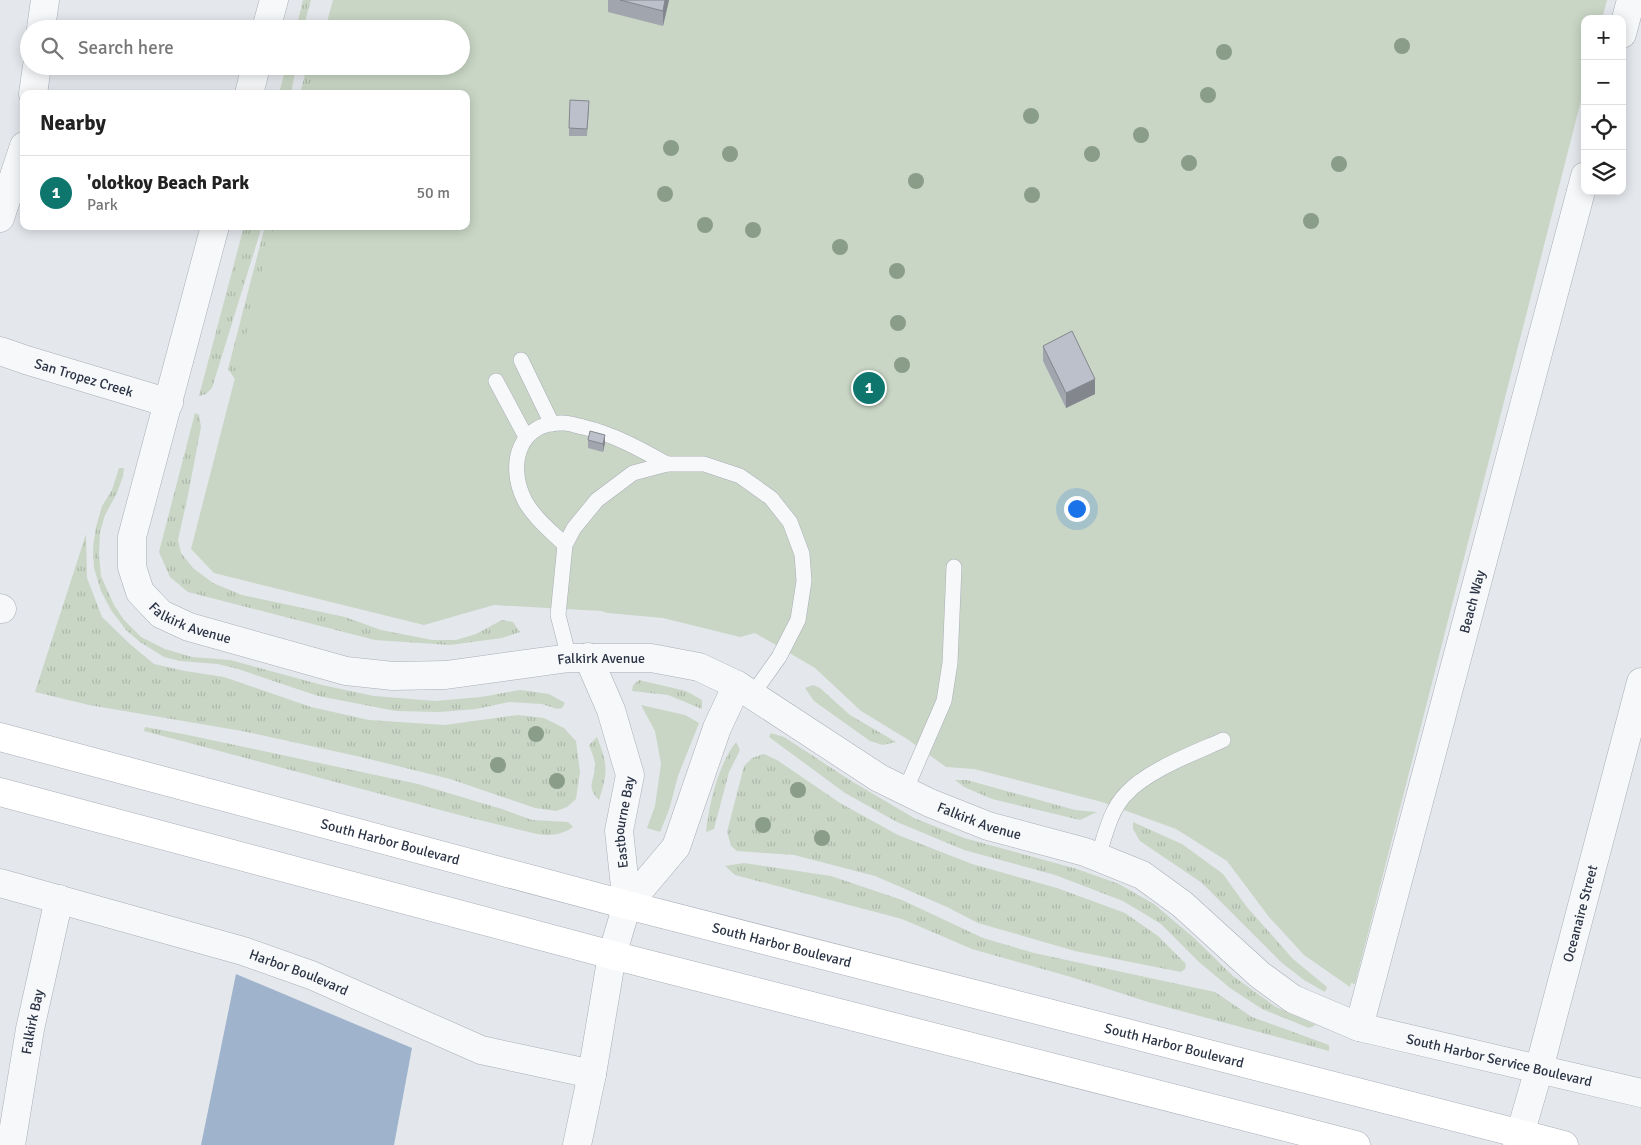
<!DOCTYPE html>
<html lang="en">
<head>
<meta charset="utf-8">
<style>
	:root { --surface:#fff; --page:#f6f6f6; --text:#222; --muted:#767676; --line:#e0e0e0; --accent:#0f766e }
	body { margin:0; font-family:Signika,sans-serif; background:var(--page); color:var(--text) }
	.controls { position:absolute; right:15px; top:15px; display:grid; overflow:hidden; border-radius:10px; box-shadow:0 2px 12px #0003 }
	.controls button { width:45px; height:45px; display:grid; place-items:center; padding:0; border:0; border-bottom:1px solid var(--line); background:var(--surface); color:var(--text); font:25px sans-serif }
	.you { position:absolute; left:1076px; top:508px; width:18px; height:18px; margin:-12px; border:4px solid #fff; border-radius:50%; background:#1a73e8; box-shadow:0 0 0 8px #1a73e833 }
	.badge { display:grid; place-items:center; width:32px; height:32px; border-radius:50%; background:var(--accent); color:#fff; font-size:16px; font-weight:700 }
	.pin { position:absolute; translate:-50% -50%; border:2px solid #fff; box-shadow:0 1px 5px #0006 }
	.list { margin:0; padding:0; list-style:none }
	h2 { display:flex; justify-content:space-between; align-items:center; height:65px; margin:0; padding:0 20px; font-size:21px }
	h2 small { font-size:16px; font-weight:400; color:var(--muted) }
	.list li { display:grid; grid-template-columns:32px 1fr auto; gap:15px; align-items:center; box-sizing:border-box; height:75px; padding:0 20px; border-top:1px solid var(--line) }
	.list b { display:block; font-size:19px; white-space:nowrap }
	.list p { margin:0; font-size:16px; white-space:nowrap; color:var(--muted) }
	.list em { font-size:16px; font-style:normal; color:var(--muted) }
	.icon { flex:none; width:28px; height:28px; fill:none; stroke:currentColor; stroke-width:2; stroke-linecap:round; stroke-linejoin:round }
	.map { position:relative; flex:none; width:1641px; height:1145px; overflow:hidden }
	.search { position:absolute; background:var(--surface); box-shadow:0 2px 12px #0003; left:20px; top:20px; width:450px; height:55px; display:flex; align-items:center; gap:12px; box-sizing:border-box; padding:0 18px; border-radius:28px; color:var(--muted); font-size:19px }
	.panel { position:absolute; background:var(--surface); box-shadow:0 2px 12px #0003; left:20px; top:90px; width:450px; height:140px; border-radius:10px }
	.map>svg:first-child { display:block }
</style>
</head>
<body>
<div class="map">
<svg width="1641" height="1145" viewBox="0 0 1641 1145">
	<defs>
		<pattern id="grass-tufts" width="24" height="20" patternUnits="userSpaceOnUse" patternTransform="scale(1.25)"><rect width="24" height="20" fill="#c9d6c5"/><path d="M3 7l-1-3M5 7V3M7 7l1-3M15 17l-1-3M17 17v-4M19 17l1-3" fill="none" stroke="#adb8ab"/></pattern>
	</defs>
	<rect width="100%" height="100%" fill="#e4e7ec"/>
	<g fill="url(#grass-tufts)">
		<polygon points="303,0 311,0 303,29 296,29"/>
		<polygon points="286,66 296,66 291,94 279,94"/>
		<polygon points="306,70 343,70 323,94 300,94"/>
		<polygon points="244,226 262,226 212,388 206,394 199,396"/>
		<polygon points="265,226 286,226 237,382 228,369"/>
		<polygon points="195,413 199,415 201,427 188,495 178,540 181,553 193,568 213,583 242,595 345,617 381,630 432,640 456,640 476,634 502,620 513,622 520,632 502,638 450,645 375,640 188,592 170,577 159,552"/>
		<polygon points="119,468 124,468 123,476 117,493 105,515 100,532 99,555 101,576 114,605 124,620 141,637 165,649 192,657 230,660 322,685 374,696 435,701 481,697 520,690 549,694 565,703 562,708 557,709 542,704 509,702 476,709 440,712 396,711 318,696 238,669 218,664 180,661 164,657 140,642 126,630 111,610 101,591 94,568 93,548 96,527 102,506 112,490"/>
		<polygon points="86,534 87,578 102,617 131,645 154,664 185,671 224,677 311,707 369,720 445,725 518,715 544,718 564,728 576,741 580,772 576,799 567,807 556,811 535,808 450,779 361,757 242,731 89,705 35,692"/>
		<polygon points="639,680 686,691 702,700 702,709 668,695 632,691 633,685"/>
		<polygon points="813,685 820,688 850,715 896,742 883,745 870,741 814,701 805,688"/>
		<path d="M145,727l38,7 235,50 84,25 30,11 36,2 5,5c-11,8 -23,9 -36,7l-74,-18 -319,-85z"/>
		<polygon points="771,733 784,737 853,782 914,818 964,838 1077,869 1119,884 1154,904 1193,937 1233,976 1276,1007 1316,1025 1309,1028 1262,1009 1230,988 1199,962 1161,924 1123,901 1055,875 964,850 897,822 845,793 769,737"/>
		<path d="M597,737c11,28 11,35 2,63 -14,-14 -4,-19 -4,-35 0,-6 -4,-14 -6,-20z"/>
		<path d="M736,742l4,8 -11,22 -15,57 -8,3c3,-28 12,-67 30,-90z"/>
		<polygon points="764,754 777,760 840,803 898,835 972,864 1057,888 1125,913 1158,936 1186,964 1185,969 1181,972 1075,951 978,923 947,907 875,876 794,855 737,851 731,846 727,832 744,766 752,758"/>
		<polygon points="955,780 967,780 1075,810 1097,812 1080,820 1051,813 992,799 964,787"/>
		<polygon points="1133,822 1182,844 1223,874 1246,906 1293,959 1327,987 1325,992 1304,980 1282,963 1202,883 1140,841 1133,829"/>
		<polygon points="744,863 831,876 902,900 983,938 1034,953 1215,992 1252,1017 1329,1045 1329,1051 1148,1002 1071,977 972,949 902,919 735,875 725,866"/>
	</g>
	<g fill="#c9d6c5">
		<polygon points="333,0 1607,0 1602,19 1585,19 1585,85 1355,984 1351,983 1350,987 1304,955 1269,917 1227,861 1176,829 1102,802 974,769 946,767 907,739 861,711 815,668 755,633 740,637 663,618 608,613 601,611 494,605 424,625 214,573 191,549 274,226 466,226 466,94 308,94 315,66 461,66 461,29 325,29"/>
		<polygon points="641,705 685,715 699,723 678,776 669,810 660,832 647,828 655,806 661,764 655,731"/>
	</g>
	<polygon fill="#9fb4cc" points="236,974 412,1048 394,1145 201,1145"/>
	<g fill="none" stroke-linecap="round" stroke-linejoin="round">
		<g stroke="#a9aeb7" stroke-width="16">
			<g id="service">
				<polyline points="521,360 552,424"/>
				<polyline points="496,381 526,437"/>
				<path d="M565,545c-13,-13 -33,-29 -41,-46 -17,-35 -5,-78 40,-76 6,0 13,3 19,4 30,7 57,22 84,37"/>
				<polyline points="569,658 558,615 565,545 574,528 597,500 633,473 667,464 704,464 740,476 771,498 790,522 802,554 804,581 798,620 779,657 752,695"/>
				<polyline points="905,791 944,701 950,663 954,567"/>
				<path d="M1098,857c7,-21 12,-47 28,-63 20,-23 68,-41 97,-54"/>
			</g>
		</g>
		<g stroke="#a9aeb7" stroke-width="29">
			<g id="minor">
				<polyline points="41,29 45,0"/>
				<polyline points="266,29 274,0"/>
				<polyline points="1622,34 1631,0"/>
				<polyline points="33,94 37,66"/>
				<polyline points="249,94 256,66"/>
				<polyline points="0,218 24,146"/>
				<path id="s1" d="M215,226l-83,311v30l8,25 21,22 28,13 157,44 47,5 53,-1 123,-17h82l48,9 38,18 142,93 51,25 58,23 97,26 57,23 40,29 78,71 33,24 66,28 282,66"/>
				<path id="s2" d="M0,351l26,9 143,43"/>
				<polyline points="0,608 2,609"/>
				<path id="s3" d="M0,883l243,68 68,24 170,75 111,24"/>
				<polyline points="627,905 676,847 717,728 737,685"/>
				<path id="s4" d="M1359,1027l226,-851"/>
				<path id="s5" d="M11,1145l19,-116 29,-130"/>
				<path id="s6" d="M577,1145l15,-71 20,-119 15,-50 -8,-74 11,-56 -19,-65 -23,-53"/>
				<path id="s7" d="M1517,1145l22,-76 102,-387"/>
			</g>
		</g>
		<g stroke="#a9aeb7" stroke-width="29">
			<g id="secondary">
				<path id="s8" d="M0,737l627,168 937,240"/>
				<polyline points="0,792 612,955 1356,1145"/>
			</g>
		</g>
		<use href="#service" stroke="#f7f8fa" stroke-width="15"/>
		<use href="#minor" stroke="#f7f8fa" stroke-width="28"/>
		<use href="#secondary" stroke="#fff" stroke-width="28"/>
	</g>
	<g fill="#899d89">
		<circle cx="1402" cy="46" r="8"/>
		<circle cx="1224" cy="52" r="8"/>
		<circle cx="1208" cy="95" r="8"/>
		<circle cx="1031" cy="116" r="8"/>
		<circle cx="1141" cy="135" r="8"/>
		<circle cx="671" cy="148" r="8"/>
		<circle cx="730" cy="154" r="8"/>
		<circle cx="1092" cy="154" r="8"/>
		<circle cx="1189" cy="163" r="8"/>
		<circle cx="1339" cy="164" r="8"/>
		<circle cx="916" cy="181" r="8"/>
		<circle cx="665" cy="194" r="8"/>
		<circle cx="1032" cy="195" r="8"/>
		<circle cx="1311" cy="221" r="8"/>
		<circle cx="705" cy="225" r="8"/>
		<circle cx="753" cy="230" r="8"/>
		<circle cx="840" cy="247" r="8"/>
		<circle cx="897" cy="271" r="8"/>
		<circle cx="898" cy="323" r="8"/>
		<circle cx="902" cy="365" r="8"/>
		<circle cx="536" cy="734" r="8"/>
		<circle cx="498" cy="765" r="8"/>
		<circle cx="557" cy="781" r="8"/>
		<circle cx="798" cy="790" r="8"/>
		<circle cx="763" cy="825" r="8"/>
		<circle cx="822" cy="838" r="8"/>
	</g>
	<g fill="#a1a5ae">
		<polygon points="608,0 669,0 663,26 608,12"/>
		<polygon points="589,108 587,136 569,136 569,128"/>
		<polygon points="1043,346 1095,394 1066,408 1043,361"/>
		<polygon points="588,440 605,443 603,452 588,448"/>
	</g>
	<g fill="#83868d">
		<polygon points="665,0 669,0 663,26 663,11"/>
		<polygon points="1095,379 1095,394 1066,408 1066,393"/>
		<polygon points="605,435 605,443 603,452 603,444"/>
	</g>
	<g fill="#bbc0ca" stroke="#83868d">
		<polygon points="620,0 665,0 663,11"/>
		<polygon points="570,100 589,101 587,129 569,128"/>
		<polygon points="1072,331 1095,379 1066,393 1043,346"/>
		<polygon points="590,431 605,435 603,444 588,440"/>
	</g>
	<g text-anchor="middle" stroke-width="5" stroke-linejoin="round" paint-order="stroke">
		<g font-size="14" fill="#2b3445" stroke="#f4f6f9">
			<text dy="5" stroke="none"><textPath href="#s2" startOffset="88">San Tropez Creek</textPath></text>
			<text dy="5" stroke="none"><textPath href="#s4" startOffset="440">Beach Way</textPath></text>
			<text dy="5" stroke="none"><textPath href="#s1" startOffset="439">Falkirk Avenue</textPath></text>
			<text dy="5" stroke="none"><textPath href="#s1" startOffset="859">Falkirk Avenue</textPath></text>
			<text dy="5" stroke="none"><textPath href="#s1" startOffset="1279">Falkirk Avenue</textPath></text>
			<text dy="5" stroke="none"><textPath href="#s6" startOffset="329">Eastbourne Bay</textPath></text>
			<text dy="5" stroke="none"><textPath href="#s8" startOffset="404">South Harbor Boulevard</textPath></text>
			<text dy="5" stroke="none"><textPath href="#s7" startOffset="240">Oceanaire Street</textPath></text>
			<text dy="5" stroke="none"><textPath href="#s8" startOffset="809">South Harbor Boulevard</textPath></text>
			<text dy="5" stroke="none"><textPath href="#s3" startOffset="312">Harbor Boulevard</textPath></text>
			<text dy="5" stroke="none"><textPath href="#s5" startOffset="125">Falkirk Bay</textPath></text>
			<text dy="5" stroke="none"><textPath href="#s8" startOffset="1214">South Harbor Boulevard</textPath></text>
			<text dy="5" stroke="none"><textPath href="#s1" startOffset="1862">South Harbor Service Boulevard</textPath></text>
		</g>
	</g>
</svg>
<div class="controls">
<button>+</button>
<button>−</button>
<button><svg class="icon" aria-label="locate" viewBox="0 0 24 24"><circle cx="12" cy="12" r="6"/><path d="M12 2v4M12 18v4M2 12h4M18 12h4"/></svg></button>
<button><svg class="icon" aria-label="layers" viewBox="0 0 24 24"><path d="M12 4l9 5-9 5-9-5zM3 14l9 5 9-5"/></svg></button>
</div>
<div class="you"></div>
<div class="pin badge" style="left:869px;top:388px">1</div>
<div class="search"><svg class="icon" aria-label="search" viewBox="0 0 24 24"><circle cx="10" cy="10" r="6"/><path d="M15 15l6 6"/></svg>Search here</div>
<section class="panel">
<h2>Nearby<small></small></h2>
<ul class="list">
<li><span class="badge">1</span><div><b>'olołkoy Beach Park</b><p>Park</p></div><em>50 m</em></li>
</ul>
</section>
</div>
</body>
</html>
